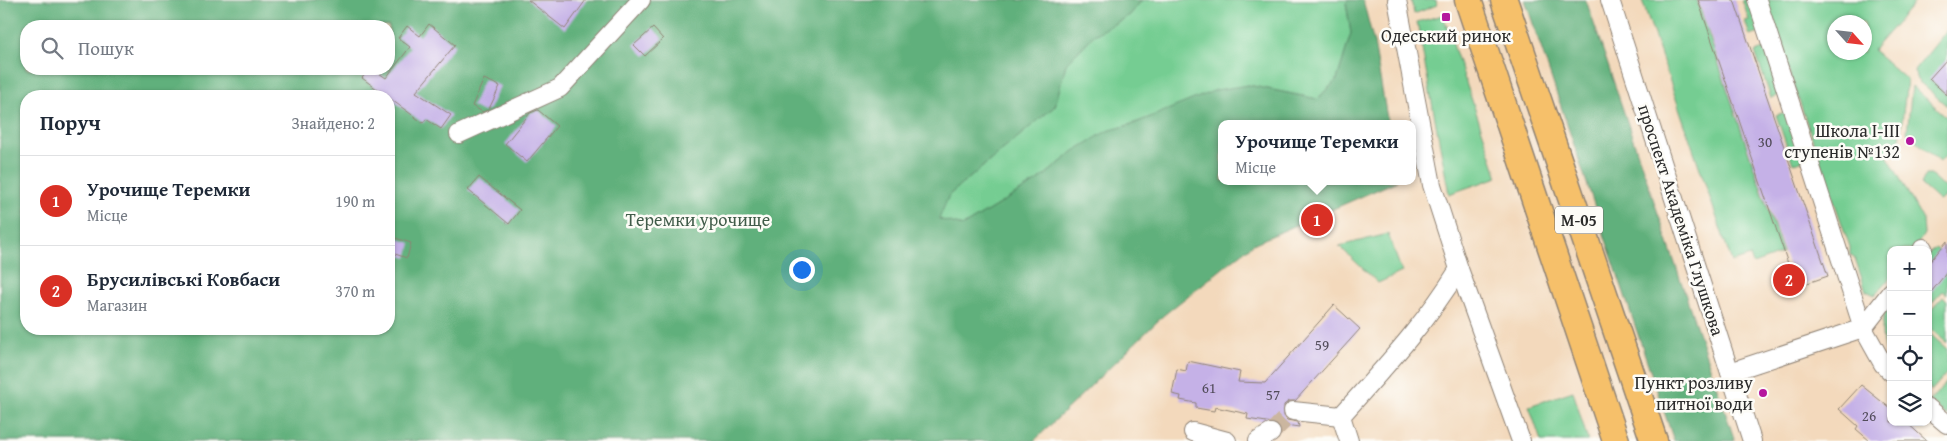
<!DOCTYPE html>
<html lang="uk">
<head>
<meta charset="utf-8">
<style>
	:root { --surface:#fff; --page:#f2f2f3; --text:#1f2937; --muted:#747a83; --line:#e0e1e3; --accent:#d93025 }
	body { margin:0; font-family:"Gentium Book Plus",serif; background:var(--page); color:var(--text) }
	.controls { position:absolute; right:15px; bottom:15px; display:grid; overflow:hidden; border-radius:10px; box-shadow:0 1px 4px #0004 }
	.controls button { width:45px; height:45px; display:grid; place-items:center; padding:0; border:0; border-bottom:1px solid var(--line); background:var(--surface); color:var(--text); font:25px sans-serif }
	.compass { position:absolute; left:1827px; top:15px; width:45px; height:45px; border-radius:50%; background:var(--surface); box-shadow:0 1px 4px #0004; rotate:117deg }
	.you { position:absolute; left:801px; top:269px; width:18px; height:18px; margin:-12px; border:4px solid #fff; border-radius:50%; background:#1a73e8; box-shadow:0 0 0 8px #1a73e833 }
	.badge { display:grid; place-items:center; width:32px; height:32px; border-radius:50%; background:var(--accent); color:#fff; font-size:16px; font-weight:700 }
	.pin { position:absolute; translate:-50% -50%; border:2px solid #fff; box-shadow:0 1px 5px #0006 }
	.popup { position:absolute; left:1218px; top:120px; width:198px; height:65px; box-sizing:border-box; display:grid; place-content:center; border-radius:10px; background:var(--surface); filter:drop-shadow(0 1px 4px #0005); font-size:16px; white-space:nowrap; color:var(--muted) }
	.popup b { font-size:19px; color:var(--text) }
	.popup::after { content:''; position:absolute; left:50%; top:100%; margin-left:-10px; border:10px solid transparent; border-top-color:var(--surface) }
	.list { margin:0; padding:0; list-style:none }
	h2 { display:flex; justify-content:space-between; align-items:center; height:65px; margin:0; padding:0 20px; font-size:21px }
	h2 small { font-size:16px; font-weight:400; color:var(--muted) }
	.list li { display:grid; grid-template-columns:32px 1fr auto; gap:15px; align-items:center; box-sizing:border-box; height:90px; padding:0 20px; border-top:1px solid var(--line) }
	.list b { display:block; font-size:19px; white-space:nowrap }
	.list p { margin:0; font-size:16px; white-space:nowrap; color:var(--muted) }
	.list em { font-size:16px; font-style:normal; color:var(--muted) }
	.icon { flex:none; width:28px; height:28px; fill:none; stroke:currentColor; stroke-width:2; stroke-linecap:round; stroke-linejoin:round }
	.map { position:relative; flex:none; width:1947px; height:441px; overflow:hidden }
	.search { position:absolute; background:var(--surface); box-shadow:0 1px 4px #0004; left:20px; top:20px; width:375px; height:55px; display:flex; align-items:center; gap:12px; box-sizing:border-box; padding:0 18px; border-radius:20px; color:var(--muted); font-size:19px }
	.panel { position:absolute; background:var(--surface); box-shadow:0 1px 4px #0004; left:20px; top:90px; width:375px; height:245px; border-radius:20px }
	.map>svg:first-child { display:block }
</style>
</head>
<body>
<div class="map">
<svg width="1947" height="441" viewBox="0 0 1947 441">
	<rect width="100%" height="100%" fill="#fdfcf7"/>
	<filter id="ink" filterUnits="userSpaceOnUse"><feTurbulence type="fractalNoise" baseFrequency=".02" numOctaves="2"/><feDisplacementMap in="SourceGraphic" scale="10" xChannelSelector="R" yChannelSelector="G"/><feConvolveMatrix kernelMatrix="1 2 1 2 8 2 1 2 1" color-interpolation-filters="sRGB"/></filter>
	<filter id="wash" filterUnits="userSpaceOnUse"><feTurbulence type="fractalNoise" baseFrequency=".0096" numOctaves="4" result="noise"/><feDisplacementMap in="SourceGraphic" scale="20" xChannelSelector="R" yChannelSelector="G"/><feGaussianBlur stdDeviation="1.12" result="paint"/><feColorMatrix in="noise" values="0 0 0 0 0 0 0 0 0 0 0 0 0 0 0 0 0 1.4 0 .05"/><feComposite in="paint" operator="in"/></filter>
	<g filter="url(#wash)">
		<rect width="100%" height="100%" fill="#f3d9bc"/>
		<g fill="#75cd92" stroke="#507c5e" fill-rule="evenodd">
			<polygon points="1142,0 1349,0 1346,3 1351,33 1337,80 1317,99 1248,85 1107,132 1074,151 1039,180 963,226 938,219 949,195 1055,106 1066,64 1094,35 1130,15"/>
			<polygon points="1411,0 1436,0 1437,5 1414,14"/>
			<polygon points="1642,0 1697,0 1783,253 1753,264 1750,256 1732,262"/>
			<polygon points="1742,0 1752,0 1763,32 1750,36 1745,21 1749,20"/>
			<path d="M1764,0h153l-44,50 34,30 -7,59 -13,16 36,65 1,14 -10,16h-23v27l-16,18 -9,-4 -11,-33 -5,-4v-7zM1834,22h30v30h-30z"/>
			<polygon points="1443,15 1498,177 1449,194 1417,22"/>
			<polygon points="1947,30 1947,59 1930,80 1947,95 1947,106 1917,80 1914,71"/>
			<polygon points="1769,47 1784,93 1771,98 1755,52"/>
			<polygon points="1912,86 1947,117 1947,154 1940,162 1907,133"/>
			<polygon points="1789,111 1806,159 1793,164 1776,115"/>
			<polygon points="1926,175 1931,175 1947,190 1947,196 1939,201 1921,185"/>
			<polygon points="1388,234 1402,272 1378,283 1339,246"/>
			<path d="M1936,248c11,8 11,32 11,46l-4,-3 -15,16v-53z"/>
			<polygon points="1943,297 1947,300 1947,343 1928,327 1928,313"/>
			<path d="M1891,300v29l-6,3 6,15v19c-11,-25 -13,-42 0,-66z"/>
			<polygon points="1928,332 1947,349 1947,373 1931,391 1928,385"/>
			<polygon points="1947,382 1947,416 1930,401"/>
			<polygon points="1573,391 1588,441 1541,441 1529,406"/>
		</g>
		<g fill="#60b07c" stroke="#466e54" fill-rule="evenodd">
			<path d="M0,0h1142l-12,15 -36,20 -28,29 -11,42 -106,89 -10,24 24,7 76,-46 35,-29 33,-20 26,-7 83,-34 32,-5 69,14 20,-19 14,-47 -5,-30 3,-3h14l11,43 14,81h-166v57h175l-144,63 -89,71 -130,126h-1034zM26,26h363v43h-363zM26,96h363v233h-363z"/>
			<polygon points="1525,0 1586,0 1735,441 1674,441"/>
		</g>
		<g id="blocks">
			<g fill="#c5b1e7">
				<polygon points="528,0 586,0 565,29"/>
				<polygon points="1698,0 1734,0 1828,276 1796,287"/>
				<polygon points="429,24 455,45 416,92 451,115 441,129 426,119 423,123 362,78 369,69 373,69 386,78 410,47 398,38 407,26 420,36"/>
				<polygon points="653,28 663,39 645,56 634,45"/>
				<polygon points="1947,59 1947,95 1929,79"/>
				<polygon points="484,79 500,86 489,109 483,112 472,106"/>
				<polygon points="538,110 557,126 527,162 505,144 530,113"/>
				<polygon points="479,177 520,210 509,224 468,190"/>
				<polygon points="389,236 411,243 407,258 389,252"/>
				<polygon points="1947,241 1947,272 1928,296 1928,264"/>
				<polygon points="1334,305 1360,329 1295,401 1289,401 1284,405 1284,416 1287,420 1298,422 1299,427 1247,419 1248,414 1215,407 1214,411 1196,408 1196,403 1180,400 1181,396 1172,394 1177,369 1186,371 1188,361 1240,372 1238,382 1265,383"/>
				<polygon points="1861,385 1891,409 1891,422 1906,422 1927,441 1870,441 1856,429 1858,426 1839,409"/>
			</g>
		</g>
	</g>
	<g filter="url(#ink)">
		<use href="#blocks" fill-opacity="0" stroke="#8f8274" stroke-width="1"/>
		<g fill="none" stroke-linecap="round" stroke-linejoin="round">
			<polyline stroke="#cbb69f" stroke-width="18" stroke-dasharray="18 9" stroke-linecap="butt" points="1271,433 1293,411"/>
			<g stroke="#8f8274" stroke-width="20">
				<g id="minor">
					<polyline points="1397,0 1432,185 1459,269 1521,441"/>
					<polyline points="1610,0 1752,441"/>
					<polyline points="459,134 560,88 641,0"/>
					<polyline points="1922,250 1923,248"/>
					<polyline points="1891,292 1863,328 1883,364 1891,372"/>
					<polyline points="1730,372 1863,328 1757,0"/>
					<polyline points="1928,408 1947,424"/>
					<polyline points="1293,411 1341,416"/>
					<polyline points="1193,432 1227,441"/>
					<polyline points="1258,441 1271,433"/>
					<path d="M1349,441l-8,-25c42,-47 85,-93 118,-147"/>
				</g>
			</g>
			<g stroke="#8f8274" stroke-width="29">
				<g id="highway">
					<polyline points="1468,0 1616,441"/>
					<polyline points="1504,0 1654,441"/>
				</g>
			</g>
			<use href="#minor" stroke="#fff" stroke-width="18"/>
			<use href="#highway" stroke="#f6c06b" stroke-width="26"/>
		</g>
	</g>
	<g fill="#b5179e" stroke="#fdfcf7" stroke-width="2">
		<rect x="1441" y="12" width="10" height="10" rx="2.5"/>
		<circle cx="1910" cy="141" r="5"/>
		<circle cx="1763" cy="393" r="5"/>
	</g>
	<g text-anchor="middle" stroke-width="5" stroke-linejoin="round" paint-order="stroke">
		<g font-size="15" fill="#524c5a">
			<text x="1765" y="147">30</text>
			<text x="1322" y="350">59</text>
			<text x="1209" y="393">61</text>
			<text x="1273" y="400">57</text>
			<text x="1869" y="421">26</text>
		</g>
		<rect fill="#fdfcf7" stroke="#6a6a68" stroke-width="1" x="1555" y="206.5" width="48" height="27" rx="4"/>
		<g font-size="16" font-weight="bold" fill="#2b2b2b">
			<text x="1579" y="226">М-05</text>
		</g>
		<g font-size="18" fill="#2b2b2b" stroke="#fdfcf7" text-anchor="end">
			<text x="1446" y="42" text-anchor="middle">Одеський ринок</text>
			<text x="1900" y="137">Школа І-ІІІ<tspan x="1900" dy="21">ступенів №132</tspan></text>
			<text x="1753" y="389">Пункт розливу<tspan x="1753" dy="21">питної води</tspan></text>
		</g>
		<g font-size="18" fill="#415c4a" stroke="#fdfcf7">
			<text x="698" y="226">Теремки урочище</text>
		</g>
		<g font-size="18" fill="#2b2b2b" stroke="#fdfcf7">
			<text transform="translate(1681 220) rotate(72)" y="6">проспект Академіка Глушкова</text>
		</g>
	</g>
</svg>
<div class="controls">
<button>+</button>
<button>−</button>
<button><svg class="icon" aria-label="locate" viewBox="0 0 24 24"><circle cx="12" cy="12" r="6"/><path d="M12 2v4M12 18v4M2 12h4M18 12h4"/></svg></button>
<button><svg class="icon" aria-label="layers" viewBox="0 0 24 24"><path d="M12 4l9 5-9 5-9-5zM3 14l9 5 9-5"/></svg></button>
</div>
<svg class="compass" viewBox="-18 -18 36 36"><path d="M0-13l5 13h-10z" fill="#e53935"/><path d="M0 13l5-13h-10z" fill="#747a83"/></svg>
<div class="you"></div>
<div class="pin badge" style="left:1317px;top:220px">1</div>
<div class="popup"><b>Урочище Теремки</b>Місце</div>
<div class="pin badge" style="left:1789px;top:280px">2</div>
<div class="search"><svg class="icon" aria-label="search" viewBox="0 0 24 24"><circle cx="10" cy="10" r="6"/><path d="M15 15l6 6"/></svg>Пошук</div>
<section class="panel">
<h2>Поруч<small>Знайдено: 2</small></h2>
<ul class="list">
<li><span class="badge">1</span><div><b>Урочище Теремки</b><p>Місце</p></div><em>190 m</em></li>
<li><span class="badge">2</span><div><b>Брусилівські Ковбаси</b><p>Магазин</p></div><em>370 m</em></li>
</ul>
</section>
</div>
</body>
</html>
